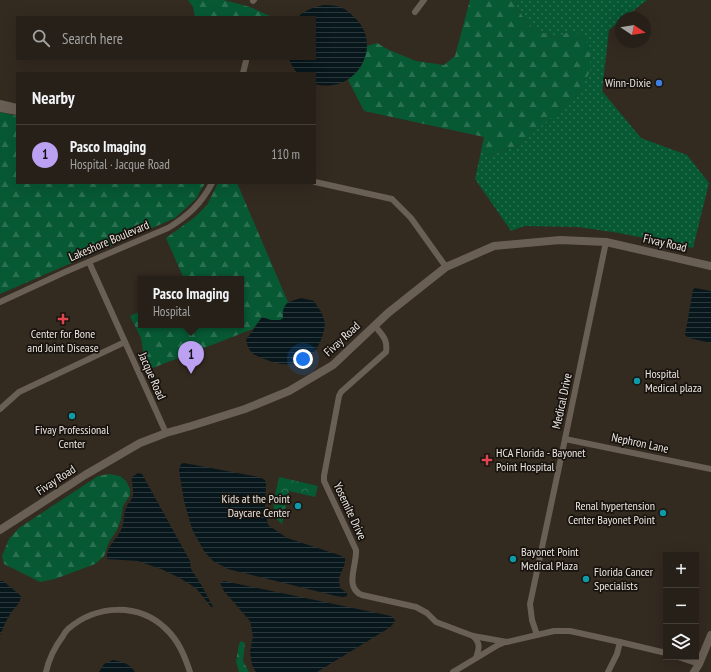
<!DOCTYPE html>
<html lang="en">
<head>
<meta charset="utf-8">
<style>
	:root { --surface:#262018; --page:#2e2821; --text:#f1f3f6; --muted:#a4a3a2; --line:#423e37; --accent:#bca0f2 }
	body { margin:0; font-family:"PT Sans Narrow",sans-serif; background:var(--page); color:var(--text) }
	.controls { position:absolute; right:12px; bottom:12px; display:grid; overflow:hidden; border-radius:0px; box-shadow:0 4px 16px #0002 }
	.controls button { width:36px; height:36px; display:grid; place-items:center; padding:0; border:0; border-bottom:1px solid var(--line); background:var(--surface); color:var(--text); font:20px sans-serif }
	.compass { position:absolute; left:615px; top:12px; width:36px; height:36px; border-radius:50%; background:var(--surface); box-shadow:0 4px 16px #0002; rotate:102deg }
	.you { position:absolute; left:303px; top:359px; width:14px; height:14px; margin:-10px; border:3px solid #fff; border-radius:50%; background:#1a73e8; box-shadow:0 0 0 6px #1a73e833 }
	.badge { display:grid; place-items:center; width:26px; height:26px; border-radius:50%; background:var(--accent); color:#111; font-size:13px; font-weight:700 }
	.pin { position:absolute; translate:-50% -33px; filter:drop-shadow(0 1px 2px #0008) }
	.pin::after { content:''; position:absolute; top:21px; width:14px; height:12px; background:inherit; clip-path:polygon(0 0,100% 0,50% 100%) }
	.popup { position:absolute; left:138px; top:276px; width:106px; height:52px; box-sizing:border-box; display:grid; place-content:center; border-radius:0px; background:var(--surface); filter:drop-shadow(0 1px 3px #0005); font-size:13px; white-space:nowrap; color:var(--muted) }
	.popup b { font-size:15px; color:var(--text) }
	.popup::after { content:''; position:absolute; left:50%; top:100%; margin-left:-8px; border:8px solid transparent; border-top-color:var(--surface) }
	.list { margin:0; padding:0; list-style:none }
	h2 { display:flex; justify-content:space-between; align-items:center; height:52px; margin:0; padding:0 16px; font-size:17px }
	h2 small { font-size:13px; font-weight:400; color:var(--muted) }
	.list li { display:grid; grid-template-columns:26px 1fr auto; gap:12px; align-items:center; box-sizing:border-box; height:60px; padding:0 16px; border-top:1px solid var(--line) }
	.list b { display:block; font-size:15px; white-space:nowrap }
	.list p { margin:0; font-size:13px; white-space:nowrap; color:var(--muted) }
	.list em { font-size:13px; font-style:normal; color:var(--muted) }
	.icon { flex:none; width:22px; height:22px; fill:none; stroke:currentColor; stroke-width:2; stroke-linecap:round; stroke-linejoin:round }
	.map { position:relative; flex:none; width:711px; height:672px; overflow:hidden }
	.search { position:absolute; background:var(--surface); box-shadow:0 4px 16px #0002; left:16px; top:16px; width:300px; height:44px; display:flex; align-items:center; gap:10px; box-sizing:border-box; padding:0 14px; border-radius:0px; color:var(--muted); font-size:15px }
	.panel { position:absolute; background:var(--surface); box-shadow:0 4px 16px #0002; left:16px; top:72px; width:300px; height:112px; border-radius:0px }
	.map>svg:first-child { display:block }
</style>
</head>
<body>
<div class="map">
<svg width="711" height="672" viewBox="0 0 711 672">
	<defs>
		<pattern id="grass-dots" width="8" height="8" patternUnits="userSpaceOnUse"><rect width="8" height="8" fill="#075934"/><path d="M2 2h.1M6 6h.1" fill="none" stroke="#2b7151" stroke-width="1.8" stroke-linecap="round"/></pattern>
		<pattern id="forest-firs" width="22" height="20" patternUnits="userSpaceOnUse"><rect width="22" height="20" fill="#075934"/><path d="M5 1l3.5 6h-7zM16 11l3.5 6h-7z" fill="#2b7151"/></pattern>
		<pattern id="park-crowns" width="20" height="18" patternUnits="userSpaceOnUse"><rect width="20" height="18" fill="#075934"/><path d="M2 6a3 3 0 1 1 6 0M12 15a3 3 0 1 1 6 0" fill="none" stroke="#2b7151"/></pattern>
		<pattern id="water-rules" width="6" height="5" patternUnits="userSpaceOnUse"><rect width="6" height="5" fill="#07171c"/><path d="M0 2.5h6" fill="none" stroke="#2b393d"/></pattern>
	</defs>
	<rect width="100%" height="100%" fill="#332a20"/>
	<polygon fill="url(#grass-dots)" points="514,0 647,0 624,18 621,18 621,20 609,30 602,91 641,138 687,155 709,183 693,248 619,233 578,227 524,226 511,231 475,179 481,151 488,156 519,145 546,121 568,32 556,38 531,28 517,8"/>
	<g fill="url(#forest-firs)">
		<polygon points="188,0 224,0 250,7 272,17 195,17 193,7"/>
		<path d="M470,0h44l3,8 14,20 25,10 12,-6 13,2 9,13v24l-10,22 -61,52 -31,11 -7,-5 3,-14 -120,-26 -16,-31c14,-12 16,-16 19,-34l10,-3 12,7 27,11 28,4 11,-9z"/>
		<polygon points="0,112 17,116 17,183 205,183 196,199 175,218 0,294"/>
		<path d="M218,183h19l51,119c-4,5 -5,10 -5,17l-3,2 -9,-1 -9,-3 -9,12 -103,40 -5,-5 -4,-26 -11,-22 11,-5v14h100v-46h-57l-18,-41 29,-21 12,-12z"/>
		<polygon points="109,474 120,476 126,481 130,489 130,495 123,506 121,519 117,530 109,542 104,556 95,564 55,579 40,582 4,564 2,556 9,539 19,528 98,476"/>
		<polygon points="241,641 245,643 243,661 249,672 239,672 236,662 239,644"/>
	</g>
	<path fill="url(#park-crowns)" d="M279,477l39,9 -3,11 -26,-6 -7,33c-3,-3 -6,-5 -7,-8 -4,-11 2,-27 4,-39z"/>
	<g fill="url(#water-rules)">
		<path d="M324,5c4,0 8,0 12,1 7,1 13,6 18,11 31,28 2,78 -39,67v-11h-18l-6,-9 -2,-5h26v-42h-17c7,-7 16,-10 26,-12z"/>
		<polygon points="695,288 711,291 711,343 689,338 685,335 693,290"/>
		<path d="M301,298l13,3c2,4 6,8 8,13 4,9 3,15 0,23 -2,5 -4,11 -7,14 -2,2 -5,4 -7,6 -13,9 -27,9 -41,3 -13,-5 -18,-6 -21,-20l16,-23 9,3h9l3,-2c-1,-15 5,-16 18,-20z"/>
		<polygon points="184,463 259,477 265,480 266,483 265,507 268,525 287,538 339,555 345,558 345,563 339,578 340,588 347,593 347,596 343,597 336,596 228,569 213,561 204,551 192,529 184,501 179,470 181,464"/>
		<path d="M138,473l4,1 48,87 1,8 11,17 11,21h-2l-15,-19 -18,-11 -17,-8 -23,-8 -31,-2c-1,-12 8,-18 13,-27 5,-8 3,-16 6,-24 1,-4 6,-7 7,-13 1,-7 -2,-12 -1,-18z"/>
		<path d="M0,581h3l18,15c0,8 -9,13 -12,20 -4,6 -6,13 -9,19z"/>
		<polygon points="224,581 391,616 395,620 393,624 389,628 317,672 256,672 252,665 250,652 253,636 250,621 224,591 220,583"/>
		<path d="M113,660c10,2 16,3 22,12h-36l5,-8z"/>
	</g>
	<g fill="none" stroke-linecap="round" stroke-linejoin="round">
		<g stroke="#6a5f54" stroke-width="6">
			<polyline points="253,1 254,0"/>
			<polyline points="415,12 424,0"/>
			<polyline points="243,73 246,61"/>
			<polyline points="0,103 17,107"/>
			<polyline points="0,109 17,112"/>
			<polyline points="315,182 392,199 411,218 446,267"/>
			<polyline points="89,262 166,433"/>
			<path d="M0,302l65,-30 103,-44c20,-12 33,-24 44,-45"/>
			<path d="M375,326c7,9 13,13 11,26l-45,40 -2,4 -15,80v5l32,69c1,15 -12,38 6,45l54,12 11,6 9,9 37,14 34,6 47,-11h16l50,11 46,11"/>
			<polyline points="0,409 19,392 125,342"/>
			<polyline points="565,439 711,469"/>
			<polyline points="537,635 532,620 530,604 565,439 606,242"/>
			<path d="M473,636c8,8 6,12 3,22"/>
			<polyline points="678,657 699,664"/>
			<path d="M46,672c3,-14 8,-24 17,-36 1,-2 3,-5 5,-7 29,-25 71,-26 98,0 13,12 19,28 24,43"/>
			<polyline points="453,672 498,645 505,642"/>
			<polyline points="608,672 617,654 620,642"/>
		</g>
		<g stroke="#6a5f54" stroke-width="8">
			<polyline points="0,530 85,475 140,443 166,433 191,426 245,409 289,391 333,365 388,313 446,267 494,246 560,240 606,242 711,266"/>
			<polyline points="694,672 699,664 711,635"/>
		</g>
	</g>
	<circle fill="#3f7fe0" stroke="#18130f" stroke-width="1.5" cx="659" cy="83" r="4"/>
	<g fill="#e0444e" stroke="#18130f" stroke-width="1.5">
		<path d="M61 313h4v4h4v4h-4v4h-4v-4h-4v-4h4z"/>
		<path d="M485 454h4v4h4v4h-4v4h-4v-4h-4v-4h4z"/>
	</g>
	<g fill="#0f9aa8" stroke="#18130f" stroke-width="1.5">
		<circle cx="637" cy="381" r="4"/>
		<circle cx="72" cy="416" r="4"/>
		<circle cx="298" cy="506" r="4"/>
		<circle cx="663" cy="513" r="4"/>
		<circle cx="513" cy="559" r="4"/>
		<circle cx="586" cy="579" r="4"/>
	</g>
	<g text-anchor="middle" stroke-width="3.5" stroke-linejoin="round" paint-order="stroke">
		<g font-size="12" fill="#ebe5df" stroke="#18130f" text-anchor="start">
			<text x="651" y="87" text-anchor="end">Winn-Dixie</text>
			<text x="63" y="338" text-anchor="middle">Center for Bone<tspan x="63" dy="14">and Joint Disease</tspan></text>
			<text x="645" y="378">Hospital<tspan x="645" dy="14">Medical plaza</tspan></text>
			<text x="72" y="434" text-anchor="middle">Fivay Professional<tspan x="72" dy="14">Center</tspan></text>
			<text x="496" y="457">HCA Florida - Bayonet<tspan x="496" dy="14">Point Hospital</tspan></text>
			<text x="290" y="503" text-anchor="end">Kids at the Point<tspan x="290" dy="14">Daycare Center</tspan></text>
			<text x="655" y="510" text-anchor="end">Renal hypertension<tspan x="655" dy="14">Center Bayonet Point</tspan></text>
			<text x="521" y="556">Bayonet Point<tspan x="521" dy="14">Medical Plaza</tspan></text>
			<text x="594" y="576">Florida Cancer<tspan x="594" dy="14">Specialists</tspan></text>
		</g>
		<g font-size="12" fill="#ebe5df" stroke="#18130f">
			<text transform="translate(109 241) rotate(-23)" y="4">Lakeshore Boulevard</text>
			<text transform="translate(665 243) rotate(13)" y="4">Fivay Road</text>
			<text transform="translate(342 339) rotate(-43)" y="4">Fivay Road</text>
			<text transform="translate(152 376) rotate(66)" y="4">Jacque Road</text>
			<text transform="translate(562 401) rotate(-78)" y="4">Medical Drive</text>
			<text transform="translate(640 443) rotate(12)" y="4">Nephron Lane</text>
			<text transform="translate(56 480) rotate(-33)" y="4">Fivay Road</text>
			<text transform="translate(350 511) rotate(65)" y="4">Yosemite Drive</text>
		</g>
	</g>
</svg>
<div class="controls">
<button>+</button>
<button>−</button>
<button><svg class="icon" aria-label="layers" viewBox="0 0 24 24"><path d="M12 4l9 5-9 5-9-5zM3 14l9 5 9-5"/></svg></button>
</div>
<svg class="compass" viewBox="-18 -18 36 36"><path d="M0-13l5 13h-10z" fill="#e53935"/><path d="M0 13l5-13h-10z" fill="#a4a3a2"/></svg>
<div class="you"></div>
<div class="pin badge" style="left:191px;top:374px">1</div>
<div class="popup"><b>Pasco Imaging</b>Hospital</div>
<div class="search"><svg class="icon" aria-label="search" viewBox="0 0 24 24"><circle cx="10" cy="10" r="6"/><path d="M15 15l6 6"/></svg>Search here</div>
<section class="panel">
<h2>Nearby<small></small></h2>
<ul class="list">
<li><span class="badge">1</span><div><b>Pasco Imaging</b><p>Hospital · Jacque Road</p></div><em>110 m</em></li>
</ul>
</section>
</div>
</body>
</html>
